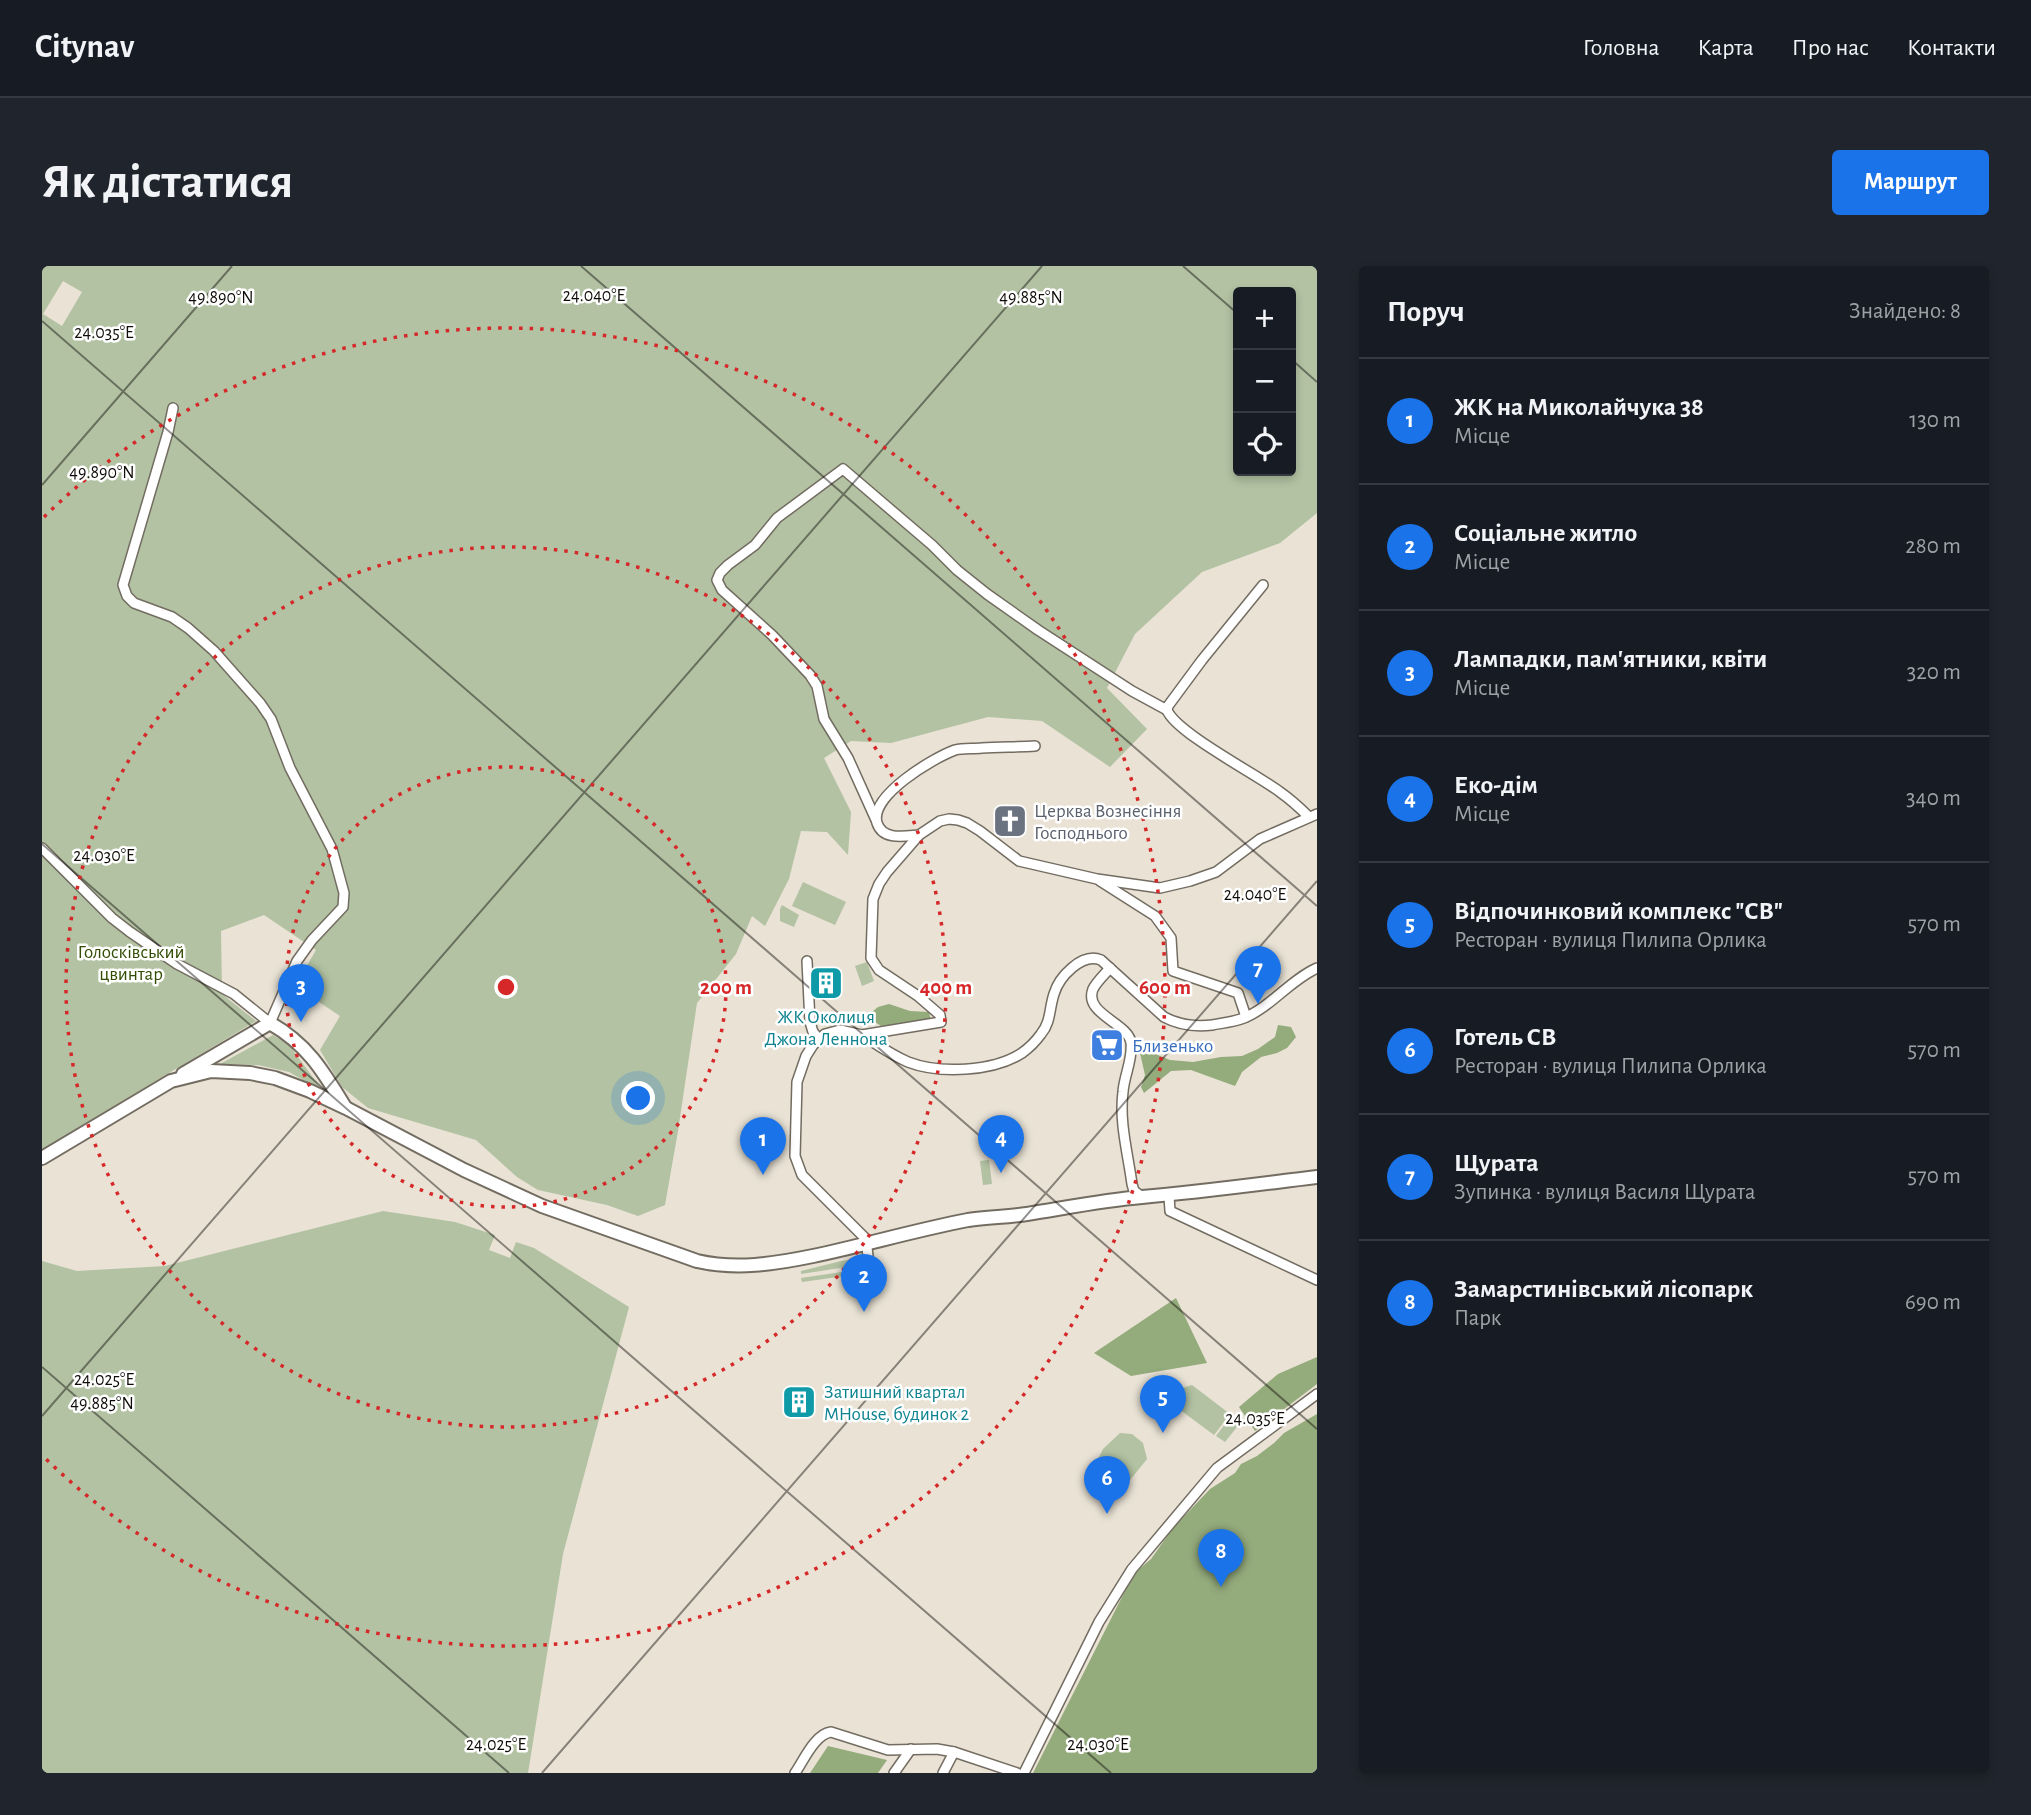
<!DOCTYPE html>
<html lang="uk">
<head>
<meta charset="utf-8">
<style>
	:root { --surface:#171b24; --page:#20242c; --text:#f1f3f6; --muted:#9ea1a6; --line:#363941; --accent:#1a73e8 }
	body { margin:0; font-family:"Alegreya Sans",sans-serif; background:var(--page); color:var(--text) }
	.controls { position:absolute; right:21px; top:21px; display:grid; overflow:hidden; border-radius:7px; box-shadow:0 4px 10px #0003 }
	.controls button { width:63px; height:63px; display:grid; place-items:center; padding:0; border:0; border-bottom:2px solid var(--line); background:var(--surface); color:var(--text); font:35px sans-serif }
	.you { position:absolute; left:597px; top:833px; width:24px; height:24px; margin:-18px; border:5px solid #fff; border-radius:50%; background:#1a73e8; box-shadow:0 0 0 10px #1a73e833 }
	.badge { display:grid; place-items:center; width:46px; height:46px; border-radius:50%; background:var(--accent); color:#fff; font-size:23px; font-weight:700 }
	.pin { position:absolute; translate:-50% -58px; filter:drop-shadow(0 2px 4px #0008) }
	.pin::after { content:''; position:absolute; top:37px; width:24px; height:21px; background:inherit; clip-path:polygon(0 0,100% 0,50% 100%) }
	.list { margin:0; padding:0; list-style:none }
	h2 { display:flex; justify-content:space-between; align-items:center; height:91px; margin:0; padding:0 28px; font-size:30px }
	h2 small { font-size:23px; font-weight:400; color:var(--muted) }
	.list li { display:grid; grid-template-columns:46px 1fr auto; gap:21px; align-items:center; box-sizing:border-box; height:126px; padding:0 28px; border-top:2px solid var(--line) }
	.list b { display:block; font-size:26px; white-space:nowrap }
	.list p { margin:0; font-size:23px; white-space:nowrap; color:var(--muted) }
	.list em { font-size:23px; font-style:normal; color:var(--muted) }
	.icon { flex:none; width:38px; height:38px; fill:none; stroke:currentColor; stroke-width:2; stroke-linecap:round; stroke-linejoin:round }
	.map { position:relative; flex:none; width:1275px; height:1507px; overflow:hidden; border-radius:7px }
	header { display:flex; align-items:center; gap:42px; box-sizing:border-box; height:98px; padding:0 35px; background:var(--surface); border-bottom:2px solid var(--line) }
	header strong { font-size:33px }
	nav { display:flex; gap:38px; margin-inline-start:auto; font-size:24px }
	.intro { display:flex; align-items:center; justify-content:space-between; box-sizing:border-box; height:168px; padding:0 42px }
	h1 { margin:0; font-size:49px }
	.button { padding:18px 32px; border-radius:7px; background:var(--accent); color:#fff; font-size:24px; font-weight:700 }
	main { display:flex; gap:42px; padding:0 42px }
	aside { flex:1; background:var(--surface); border-radius:7px; box-shadow:0 4px 10px #0003 }
	.map>svg:first-child { display:block }
</style>
</head>
<body>
<header>
<strong>Citynav</strong>
<nav><a>Головна</a><a>Карта</a><a>Про нас</a><a>Контакти</a></nav>
</header>
<div class="intro"><h1>Як дістатися</h1><a class="button">Маршрут</a></div>
<main>
<div class="map">
<svg width="1275" height="1507" viewBox="0 0 1275 1507">
	<rect width="100%" height="100%" fill="#e9e2d5"/>
	<g fill="#b2c2a2" fill-rule="evenodd">
		<path d="M0,0h1275v247l-37,30 -78,29 -67,62 -28,54 40,41 -37,38 -68,-46 -54,-4 -97,26 -40,-2 -27,17 27,54 -3,43 -21,-23 -26,-1 -12,48 -24,47 -13,-10 -16,38 -39,49 -19,128 -13,74 -27,11 -31,-11 -69,-15 -21,-13 -41,-37 -108,-32 -26,-21 -22,-37 20,-34 -45,-30 21,-36 -52,-35 -43,16 1,63 34,27 -214,128zM21,15l19,11 -20,34 -19,-12zM1196,26h53v179h-53z"/>
		<polygon points="761,616 804,636 793,659 750,640"/>
		<polygon points="740,639 757,649 752,661 738,655 738,643"/>
		<polygon points="825,696 832,715 820,720 813,700"/>
		<polygon points="231,769 247,779 281,825 247,806 216,799 178,798"/>
		<polygon points="947,894 950,918 941,919 938,895"/>
		<polygon points="341,945 413,956 453,969 447,984 468,992 474,976 492,982 587,1041 521,1288 486,1507 0,1507 0,995 35,1005 123,1000"/>
		<polygon points="825,991 824,998 759,1008 759,1005 799,995"/>
		<polygon points="813,1004 810,1009 760,1016 759,1012"/>
		<polygon points="1150,1119 1188,1148 1172,1169 1118,1129"/>
		<polygon points="1190,1149 1199,1156 1183,1176 1174,1170"/>
		<polygon points="1078,1167 1090,1168 1101,1177 1105,1193 1071,1235 1045,1215 1061,1183"/>
	</g>
	<g fill="#94ab7c">
		<polygon points="847,738 868,745 887,746 889,755 839,760 833,756 830,746 836,741"/>
		<polygon points="1236,759 1249,761 1254,771 1245,782 1235,787 1219,791 1200,806 1193,820 1149,804 1129,805 1102,827 1099,821 1103,809 1098,787 1111,787 1128,794 1151,796 1179,791 1200,790 1216,783 1233,771"/>
		<polygon points="1134,1032 1165,1097 1089,1110 1052,1087"/>
		<polygon points="1275,1091 1275,1118 1213,1165 1197,1141 1236,1108"/>
		<polygon points="1275,1148 1275,1507 991,1507 1084,1323 1096,1304 1109,1293 1131,1262 1168,1223 1193,1207 1199,1198 1215,1190 1232,1177 1242,1167"/>
		<polygon points="786,1480 845,1494 836,1507 768,1507"/>
	</g>
	<g fill="none" stroke-linecap="round" stroke-linejoin="round">
		<g stroke="#736c61" stroke-width="12">
			<g id="street">
				<path d="M1221,319l-61,75 -34,46 -1,4c9,23 91,65 113,82 10,7 20,16 29,25"/>
				<polyline points="834,554 806,492 782,453 775,420 768,409 730,369 680,324 675,314 678,307 686,299 713,279 735,252 801,203 890,279 915,304 945,328 996,364 1090,425 1125,444"/>
				<path d="M877,569c-14,1 -36,6 -42,-12 -8,-27 56,-65 78,-73 8,-2 18,-1 27,-2 17,-1 35,-1 53,-2"/>
				<polyline points="0,582 70,652 88,666 135,698 192,728 228,757 255,695 270,674 301,641 302,627 290,583 248,502 229,453 218,437 172,385 146,362 130,351 92,337 85,330 81,319 126,166 131,142"/>
				<polyline points="1058,615 1113,650 1129,672 1131,705 1196,727 1204,751"/>
				<polyline points="765,695 768,756 771,766 777,773"/>
				<path d="M1068,702c-5,6 -13,13 -17,21 -10,25 36,34 38,54 2,16 -7,33 -8,49 -4,30 5,62 9,92l2,7 7,5"/>
				<path d="M820,769c14,9 29,20 46,27 31,12 85,10 114,-9 7,-5 14,-12 19,-19 10,-12 8,-25 13,-40 5,-17 28,-42 47,-34l63,57c15,8 31,10 48,8 10,-2 22,-3 32,-7 27,-11 46,-38 73,-50"/>
				<polyline points="1127,930 1128,945 1275,1014"/>
				<polyline points="820,1017 825,1010 827,999 824,973 760,909 753,890 755,816 764,790 771,779 783,768 798,764 820,769 899,756 898,749 876,730 837,704 829,692 831,633 837,618 845,606 877,569 898,555 907,553 916,554 925,557 938,565 977,595 1055,613 1118,622 1148,615 1174,606 1218,573 1275,548"/>
				<path d="M753,1507c9,-13 20,-39 36,-41l57,18 49,-1 17,3 63,21"/>
				<polyline points="852,1507 869,1483"/>
				<polyline points="901,1507 912,1486"/>
				<polyline points="982,1507 1057,1356 1090,1303 1175,1202 1275,1128"/>
			</g>
		</g>
		<g stroke="#736c61" stroke-width="16">
			<g id="secondary">
				<path d="M141,808l87,-51c38,22 53,48 75,84"/>
				<path d="M0,892l129,-77 40,-10 39,2 25,5 35,13 36,17 118,62 78,36 155,55c39,9 77,3 116,-5 52,-11 103,-26 155,-36 19,-3 39,-3 59,-6 38,-6 77,-14 115,-17 59,-5 117,-13 175,-20"/>
			</g>
		</g>
		<use href="#street" stroke="#fff" stroke-width="9"/>
		<use href="#secondary" stroke="#fff" stroke-width="12"/>
	</g>
	<path fill="none" stroke="#0f0c08" stroke-width="2" stroke-opacity="0.45" d="M539,0l736,640M1141,0l55,48M0,55l1275,1108M1249,93l26,23M0,219l190,-219M0,578l1069,929M0,1101l467,406M0,1150l1000,-1150M500,1507l775,-892"/>
	<g fill="none" stroke="#d62828" stroke-width="3.5" stroke-dasharray="3.5 7">
		<circle cx="464" cy="721" r="220"/>
		<circle cx="464" cy="721" r="440"/>
		<path d="M2 251A659 659 0 1 1 2 1191"/>
	</g>
	<defs>
		<g id="church-square" transform="scale(1.75)"><rect x="-9" y="-9" width="18" height="18" rx="4" fill="#6b7280" stroke="#fff"/><path d="M-1.2-6h2.4v3.5h3.3v2.4h-3.3V6h-2.4V-.1h-3.3v-2.4h3.3Z" fill="#fff"/></g>
		<g id="building-square" transform="scale(1.75)"><rect x="-9" y="-9" width="18" height="18" rx="4" fill="#0f9aa8" stroke="#fff"/><path d="M-4-6H4V6H1V3H-1V6H-4ZM-2.5-4.3h1.7v1.8h-1.7ZM.8-4.3h1.7v1.8H.8ZM-2.5-1h1.7V.8h-1.7ZM.8-1h1.7V.8H.8Z" fill="#fff"/></g>
		<g id="supermarket-square" transform="scale(1.75)"><rect x="-9" y="-9" width="18" height="18" rx="4" fill="#3f7fe0" stroke="#fff"/><path d="M-6-5.5h2.5l.6 2H6L4.5 2H-2.5L-4.4-4H-6ZM-1.5 3.2a1.3 1.3 0 1 0 .1 0ZM3 3.2a1.3 1.3 0 1 0 .1 0Z" fill="#fff"/></g>
	</defs>
	<g fill-rule="evenodd">
		<use href="#church-square" x="968" y="555"/>
		<use href="#building-square" x="784" y="717"/>
		<use href="#supermarket-square" x="1065" y="779"/>
		<use href="#building-square" x="757" y="1136"/>
	</g>
	<g text-anchor="middle" stroke-width="5" stroke-linejoin="round" paint-order="stroke">
		<g font-size="19" fill="#5b616d" stroke="#fff" text-anchor="start">
			<text x="992" y="551">Церква Вознесіння<tspan x="992" dy="22">Господнього</tspan></text>
		</g>
		<g font-size="19" fill="#324d03" stroke="#fff">
			<text x="89" y="692">Голосківський<tspan x="89" dy="22">цвинтар</tspan></text>
		</g>
		<g font-size="19" fill="#0d838f" stroke="#fff">
			<text x="784" y="757">ЖК Околиця<tspan x="784" dy="22">Джона Леннона</tspan></text>
			<text x="782" y="1132" text-anchor="start">Затишний квартал<tspan x="782" dy="22">MHouse, будинок 2</tspan></text>
		</g>
		<g font-size="19" fill="#366cbe" stroke="#fff" text-anchor="start">
			<text x="1090" y="786">Близенько</text>
		</g>
	</g>
	<g font-size="18" text-anchor="middle" fill="#0f0c08" stroke="#fff" stroke-width="5" stroke-linejoin="round" paint-order="stroke">
		<text x="552" y="35">24.040°E</text>
		<text x="179" y="37">49.890°N</text>
		<text x="989" y="37">49.885°N</text>
		<text x="62" y="72">24.035°E</text>
		<text x="60" y="212">49.890°N</text>
		<text x="62" y="595">24.030°E</text>
		<text x="1213" y="634">24.040°E</text>
		<text x="62" y="1119">24.025°E</text>
		<text x="60" y="1143">49.885°N</text>
		<text x="1213" y="1158">24.035°E</text>
		<text x="454" y="1484">24.025°E</text>
		<text x="1056" y="1484">24.030°E</text>
	</g>
	<circle cx="464" cy="721" r="10" fill="#d62828" stroke="#fff" stroke-width="3.5"/>
	<g font-size="21" text-anchor="middle" font-weight="bold" fill="#d62828" stroke="#fff" stroke-width="5" stroke-linejoin="round" paint-order="stroke">
		<text x="684" y="728">200 m</text>
		<text x="904" y="728">400 m</text>
		<text x="1123" y="728">600 m</text>
	</g>
</svg>
<div class="controls">
<button>+</button>
<button>−</button>
<button><svg class="icon" aria-label="locate" viewBox="0 0 24 24"><circle cx="12" cy="12" r="6"/><path d="M12 2v4M12 18v4M2 12h4M18 12h4"/></svg></button>
</div>
<div class="you"></div>
<div class="pin badge" style="left:721px;top:909px">1</div>
<div class="pin badge" style="left:822px;top:1046px">2</div>
<div class="pin badge" style="left:259px;top:756px">3</div>
<div class="pin badge" style="left:959px;top:907px">4</div>
<div class="pin badge" style="left:1121px;top:1167px">5</div>
<div class="pin badge" style="left:1065px;top:1248px">6</div>
<div class="pin badge" style="left:1216px;top:738px">7</div>
<div class="pin badge" style="left:1179px;top:1321px">8</div>
</div>
<aside>
<h2>Поруч<small>Знайдено: 8</small></h2>
<ul class="list">
<li><span class="badge">1</span><div><b>ЖК на Миколайчука 38</b><p>Місце</p></div><em>130 m</em></li>
<li><span class="badge">2</span><div><b>Соціальне житло</b><p>Місце</p></div><em>280 m</em></li>
<li><span class="badge">3</span><div><b>Лампадки, пам'ятники, квіти</b><p>Місце</p></div><em>320 m</em></li>
<li><span class="badge">4</span><div><b>Еко-дім</b><p>Місце</p></div><em>340 m</em></li>
<li><span class="badge">5</span><div><b>Відпочинковий комплекс &quot;СВ&quot;</b><p>Ресторан · вулиця Пилипа Орлика</p></div><em>570 m</em></li>
<li><span class="badge">6</span><div><b>Готель СВ</b><p>Ресторан · вулиця Пилипа Орлика</p></div><em>570 m</em></li>
<li><span class="badge">7</span><div><b>Щурата</b><p>Зупинка · вулиця Василя Щурата</p></div><em>570 m</em></li>
<li><span class="badge">8</span><div><b>Замарстинівський лісопарк</b><p>Парк</p></div><em>690 m</em></li>
</ul>
</aside>
</main>
</body>
</html>
